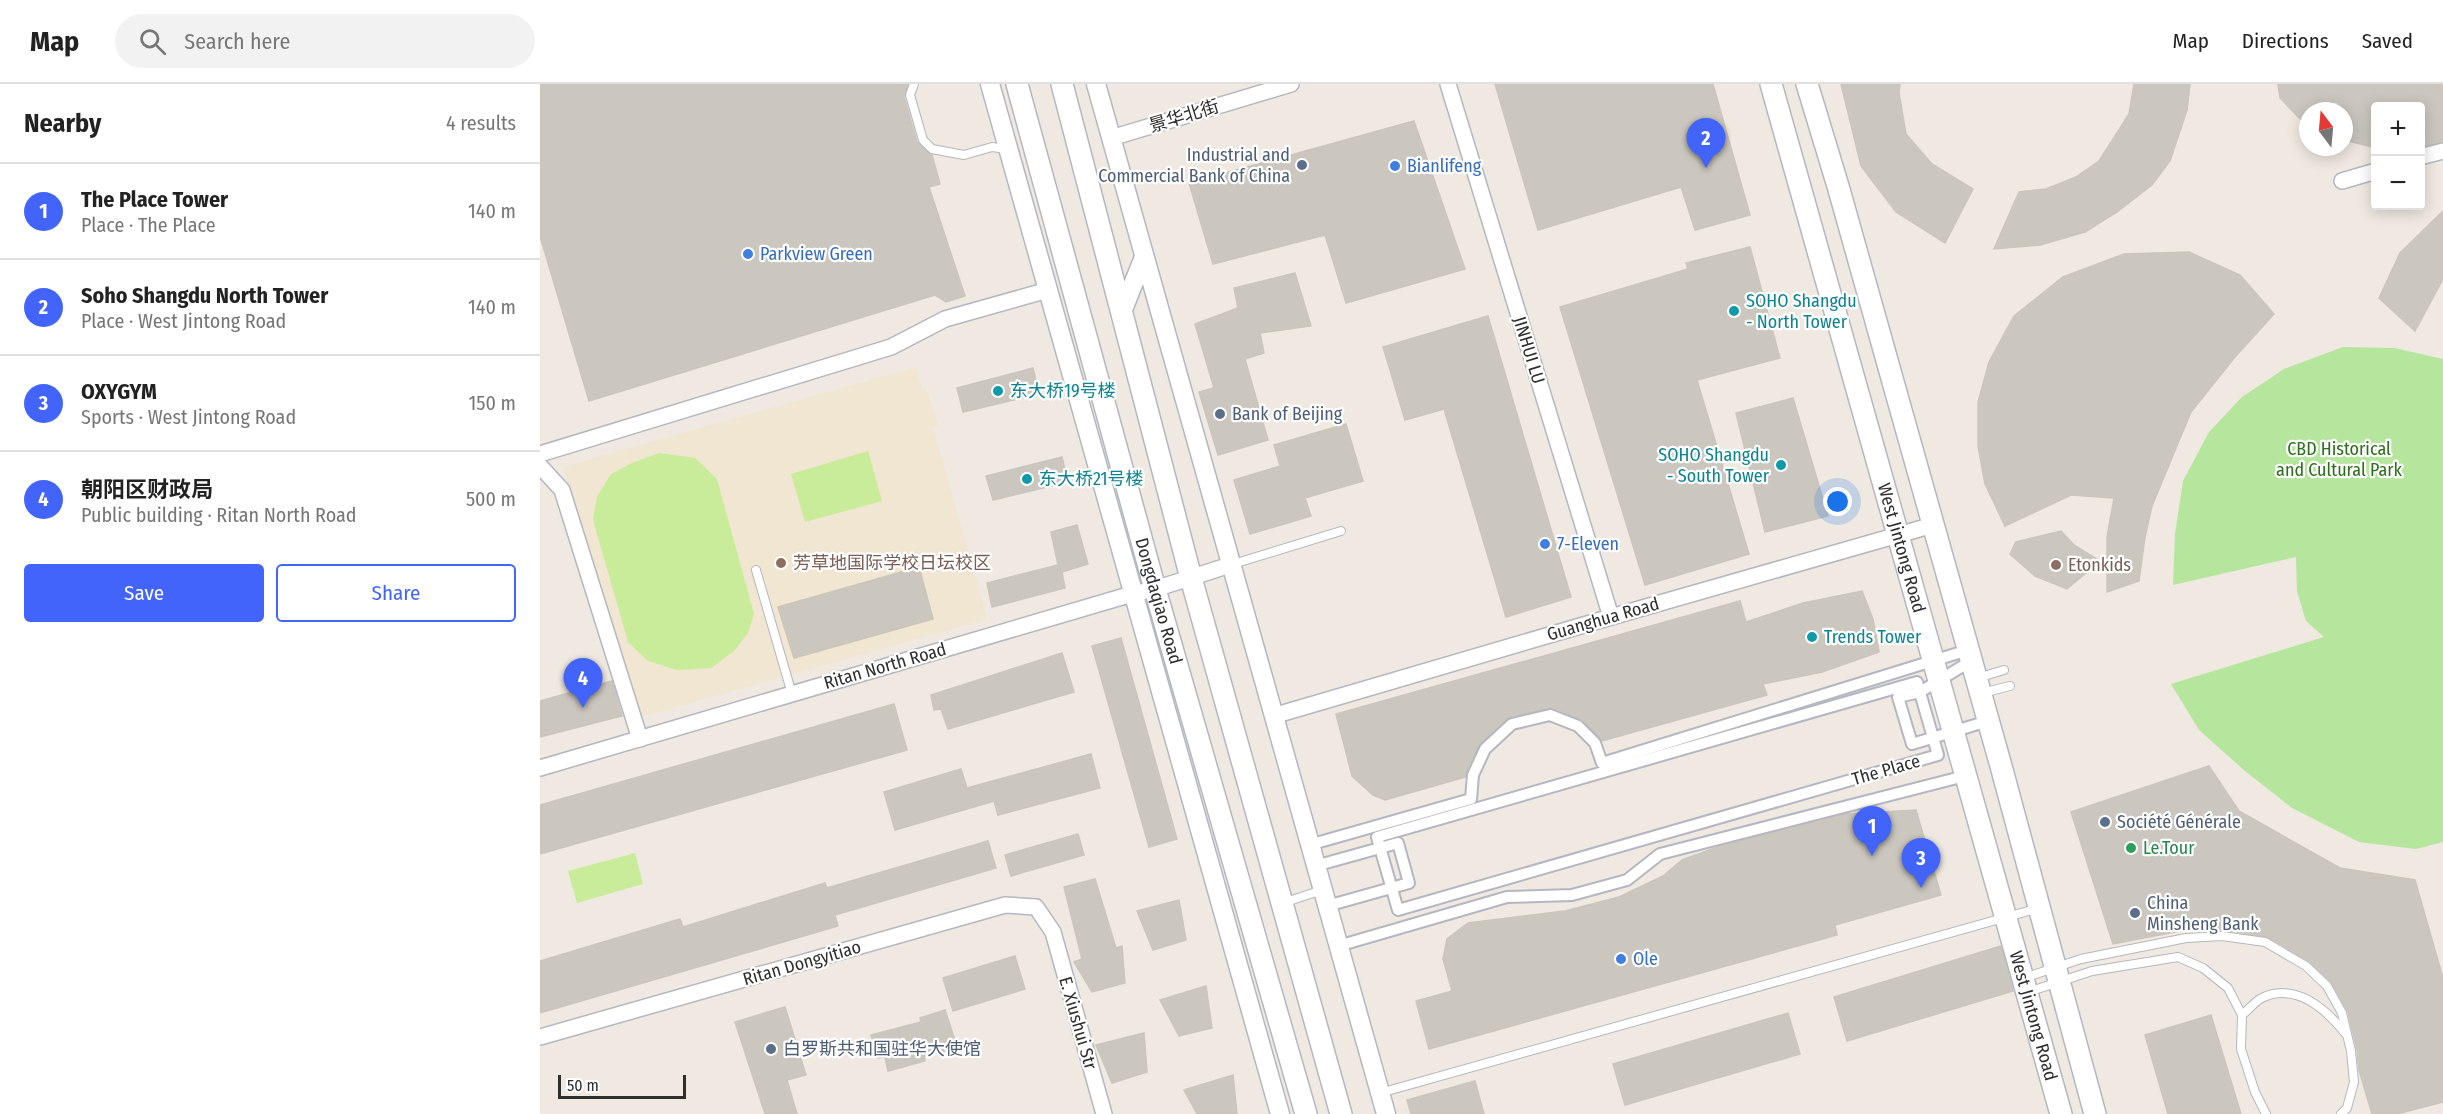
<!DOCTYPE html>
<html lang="en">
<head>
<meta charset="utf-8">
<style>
	:root { --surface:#fff; --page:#f2f2f2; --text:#222; --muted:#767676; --line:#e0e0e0; --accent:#4264fb }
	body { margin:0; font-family:"Fira Sans Condensed","Noto Sans SC",sans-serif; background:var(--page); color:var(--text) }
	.controls { position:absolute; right:18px; top:18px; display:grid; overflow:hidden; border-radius:6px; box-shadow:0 3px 15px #0003 }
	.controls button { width:54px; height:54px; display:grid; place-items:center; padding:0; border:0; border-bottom:2px solid var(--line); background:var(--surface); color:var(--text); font:30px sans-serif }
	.compass { position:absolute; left:1759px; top:18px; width:54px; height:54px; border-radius:50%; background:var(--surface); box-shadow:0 3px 15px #0003; rotate:344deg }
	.scale { position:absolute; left:18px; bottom:15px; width:128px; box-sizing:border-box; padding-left:6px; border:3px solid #2e2e2e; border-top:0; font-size:16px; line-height:21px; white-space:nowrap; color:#2e2e2e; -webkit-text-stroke:4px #fff; paint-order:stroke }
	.you { position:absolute; left:1298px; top:418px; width:21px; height:21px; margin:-15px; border:4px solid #fff; border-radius:50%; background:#1a73e8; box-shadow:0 0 0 9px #1a73e833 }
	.badge { display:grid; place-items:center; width:39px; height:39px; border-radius:50%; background:var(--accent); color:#fff; font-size:20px; font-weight:700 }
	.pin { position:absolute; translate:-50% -50px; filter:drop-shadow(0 2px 3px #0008) }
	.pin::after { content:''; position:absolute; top:32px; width:21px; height:18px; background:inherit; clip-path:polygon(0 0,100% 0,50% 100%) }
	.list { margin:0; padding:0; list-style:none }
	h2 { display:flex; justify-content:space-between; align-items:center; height:78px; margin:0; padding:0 24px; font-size:26px }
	h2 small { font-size:20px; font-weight:400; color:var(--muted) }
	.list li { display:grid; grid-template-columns:39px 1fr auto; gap:18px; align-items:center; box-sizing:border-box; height:96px; padding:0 24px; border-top:2px solid var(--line) }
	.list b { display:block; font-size:22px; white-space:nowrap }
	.list p { margin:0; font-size:20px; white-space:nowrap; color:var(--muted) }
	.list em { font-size:20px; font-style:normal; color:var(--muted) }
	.actions { display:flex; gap:12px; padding:18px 24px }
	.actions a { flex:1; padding:14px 0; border:2px solid var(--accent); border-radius:6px; text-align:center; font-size:21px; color:var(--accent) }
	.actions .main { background:var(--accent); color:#fff }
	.icon { flex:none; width:33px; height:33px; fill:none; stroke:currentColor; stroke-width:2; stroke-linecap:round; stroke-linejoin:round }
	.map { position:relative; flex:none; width:1903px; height:1030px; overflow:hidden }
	header { display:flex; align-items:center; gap:36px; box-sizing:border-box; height:84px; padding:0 30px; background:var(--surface); border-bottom:2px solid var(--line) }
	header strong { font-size:28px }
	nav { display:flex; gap:33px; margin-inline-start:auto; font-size:21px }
	.search { width:420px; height:54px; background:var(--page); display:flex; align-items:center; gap:15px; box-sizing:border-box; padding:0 21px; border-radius:33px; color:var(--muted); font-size:22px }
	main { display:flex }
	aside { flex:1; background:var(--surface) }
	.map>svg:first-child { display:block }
</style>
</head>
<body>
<header>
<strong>Map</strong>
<div class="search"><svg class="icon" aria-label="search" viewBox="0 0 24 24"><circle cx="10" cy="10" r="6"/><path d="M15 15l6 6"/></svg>Search here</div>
<nav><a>Map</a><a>Directions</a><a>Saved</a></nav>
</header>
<main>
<aside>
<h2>Nearby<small>4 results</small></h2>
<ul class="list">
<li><span class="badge">1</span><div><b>The Place Tower</b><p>Place · The Place</p></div><em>140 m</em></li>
<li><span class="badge">2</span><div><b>Soho Shangdu North Tower</b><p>Place · West Jintong Road</p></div><em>140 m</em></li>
<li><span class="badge">3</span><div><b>OXYGYM</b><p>Sports · West Jintong Road</p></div><em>150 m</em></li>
<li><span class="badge">4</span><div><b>朝阳区财政局</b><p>Public building · Ritan North Road</p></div><em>500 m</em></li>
</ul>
<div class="actions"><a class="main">Save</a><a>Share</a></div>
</aside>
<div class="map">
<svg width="1903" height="1030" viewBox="0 0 1903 1030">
	<rect width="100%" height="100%" fill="#efe9e1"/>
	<polygon fill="#f0e6d1" points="376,283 382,304 386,303 398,341 393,343 447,535 94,635 23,383"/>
	<polygon fill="#b6e59e" points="1803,263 1854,264 1903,275 1903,758 1876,765 1819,758 1752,724 1705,687 1659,646 1631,600 1784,553 1766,537 1757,507 1756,473 1633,501 1635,450 1643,397 1669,348 1702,313 1744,285"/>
	<g fill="#c9ec9a">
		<polygon points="328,367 342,417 265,438 251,390"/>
		<polygon points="119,369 155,374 177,395 214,530 208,549 194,567 171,584 137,586 108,577 88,558 53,436 57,413 71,390 92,379"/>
		<polygon points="95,769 103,800 37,819 28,787"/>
	</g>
	<g fill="#cbc7bf" stroke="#cbc5ba" stroke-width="1.5">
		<polygon points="0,0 368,0 364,13 377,58 392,71 400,100 389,103 425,212 406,218 395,211 49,317 0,152"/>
		<polygon points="955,0 1173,0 1210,131 1155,146 1141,103 998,146"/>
		<polygon points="1301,0 1360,0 1359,9 1366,50 1392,80 1433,105 1405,159 1356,128 1321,82"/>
		<polygon points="1594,0 1650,0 1647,26 1630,77 1612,101 1577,128 1545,148 1500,161 1454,165 1479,108 1506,105 1536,93 1559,77 1589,30"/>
		<polygon points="1738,0 1903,0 1903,58 1881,63 1881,22 1836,22 1836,64 1804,56 1804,27 1768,27 1768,43 1740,14"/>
		<polygon points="874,37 925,185 806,219 785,151 673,180 649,99"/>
		<polygon points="1903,127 1903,195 1875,247 1839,214 1860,169"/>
		<polygon points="1210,163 1240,274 1157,296 1209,470 1105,501 1020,223 1148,185 1146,179"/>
		<polygon points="1649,168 1700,191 1734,230 1695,273 1651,328 1612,422 1605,453 1599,497 1567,508 1567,453 1574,414 1531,411 1465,442 1445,400 1438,362 1438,318 1449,278 1474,232 1523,193 1584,170"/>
		<polygon points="755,189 771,242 720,249 724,269 705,275 728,356 678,371 659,308 674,304 655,240 698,224 694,204"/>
		<polygon points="948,232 1031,513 966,533 904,325 865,336 843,263"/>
		<polygon points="493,284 499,310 423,328 417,304"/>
		<polygon points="1253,314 1288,432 1225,448 1196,329"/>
		<polygon points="806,340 823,397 765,414 771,432 710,450 694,396 740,382 734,361"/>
		<polygon points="522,373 528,398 453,416 446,392"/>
		<polygon points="537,441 548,480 522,488 525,504 452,523 447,499 518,481 511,448"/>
		<polygon points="1521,447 1534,461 1560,477 1527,505 1495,492 1470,470 1476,458"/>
		<polygon points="379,483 393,535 254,574 238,523"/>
		<polygon points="1322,507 1333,535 1339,568 1282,588 1223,600 1227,611 1062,657 1043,636 1013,624 970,633 940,660 925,693 845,716 833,711 812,692 796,630 1200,517 1206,538 1263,519"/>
		<polygon points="581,554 637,755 609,763 552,562"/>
		<polygon points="522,569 534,608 408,645 401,625 394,626 391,611"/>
		<polygon points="72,597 82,632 0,653 0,617"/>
		<polygon points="354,620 367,666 0,770 0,721"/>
		<polygon points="551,670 560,704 458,731 454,717 355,746 344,708 421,685 427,704"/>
		<polygon points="1669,682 1699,727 1800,784 1875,796 1903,894 1903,1018 1857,1030 1832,1030 1819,986 1817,966 1808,928 1792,899 1769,877 1728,853 1683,846 1651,845 1573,860 1531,728"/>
		<polygon points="1376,726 1401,811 1295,841 1297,851 889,965 876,917 912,907 903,875 907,855 928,839 1025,827 1079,813 1123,792 1142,776 1180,762 1305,730"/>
		<polygon points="538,750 544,771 471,792 465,771"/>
		<polygon points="448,757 456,784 295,831 298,842 0,929 0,877 140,835 143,843 285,799 287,804"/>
		<polygon points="555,795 576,864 582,862 585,899 552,908 534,878 542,875 524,803"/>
		<polygon points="639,816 646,856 613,866 597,827"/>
		<polygon points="1461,862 1473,907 1307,957 1294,913"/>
		<polygon points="475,872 485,905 413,927 403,894"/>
		<polygon points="666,902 672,944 639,952 620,916"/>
		<polygon points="245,923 266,991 247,996 257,1030 225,1030 195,938"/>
		<polygon points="405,926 415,956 406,960 409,966 384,972 385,977 348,987 345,973 338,974 331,951 381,938 380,934"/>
		<polygon points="1248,929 1260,970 1085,1021 1073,980"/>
		<polygon points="1671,931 1701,1030 1628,1030 1605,951"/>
		<polygon points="604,949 607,988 572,999 556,961"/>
		<polygon points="693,991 697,1030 657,1030 644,1006"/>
		<polygon points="935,997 944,1030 871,1030 867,1016"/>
	</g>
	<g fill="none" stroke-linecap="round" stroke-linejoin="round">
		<g stroke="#b4b7c1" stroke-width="10">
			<g id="service">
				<polyline points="374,0 370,11 383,56 392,65 424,71 452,63 467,65"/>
				<polyline points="690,481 801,447"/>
				<polyline points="216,486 252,610"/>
				<polyline points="1437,594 1464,586"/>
				<polyline points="1442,609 1470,602"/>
				<polyline points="743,819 782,806"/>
				<polyline points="1484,894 1541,875 1646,854 1682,852 1725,858 1766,882 1787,902 1802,929 1811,967 1814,998 1807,1024 1801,1030"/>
				<polyline points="1488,908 1552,887 1638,873 1663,884 1688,904 1702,931 1701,965 1715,1008 1726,1030"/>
				<path d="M1702,931c6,-5 12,-12 18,-16 34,-18 65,9 85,34"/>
				<polyline points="840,1009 1499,824"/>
			</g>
		</g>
		<g stroke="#b4b7c1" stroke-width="14">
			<g id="pedestrian">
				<polyline points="1431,577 1380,608 1358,613 1372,660 1448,637"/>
				<polygon points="1377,598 1398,671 858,826 837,753"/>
				<polyline points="769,761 931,715 933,691 945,665 972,640 1010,631 1038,642 1055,659 1062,679 1428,566"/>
				<polyline points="775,782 858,759 869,799 787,822"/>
				<polyline points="798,862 967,813 1032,811 1087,796 1120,770 1417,694"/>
			</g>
		</g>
		<g stroke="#b4b7c1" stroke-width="18">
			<g id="minor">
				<polyline points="908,0 1071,533"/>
				<polyline points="571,54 751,0"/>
				<polyline points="1880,73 1903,67"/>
				<polyline points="1802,97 1836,87"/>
				<polyline points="0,370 351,263 405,235 508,206"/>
				<polyline points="0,382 22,406 100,655"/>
				<polyline points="733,632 1071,533 1393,441"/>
				<polyline points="0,684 592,510 615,505 690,481"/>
				<polyline points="0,953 465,821 496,823 513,848 564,1030"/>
			</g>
		</g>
		<g stroke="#b4b7c1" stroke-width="21">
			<g id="tertiary">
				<polyline points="450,0 740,1030"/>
				<polyline points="556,0 846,1030"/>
				<polyline points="582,228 604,173"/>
			</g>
		</g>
		<g stroke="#b4b7c1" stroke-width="24">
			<g id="secondary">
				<path id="s1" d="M477,0l138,505 151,525"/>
				<polyline points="522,0 651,494 801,1030"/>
				<path id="s2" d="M1231,0l290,1030"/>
				<polyline points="1267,0 1298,102 1461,682 1555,1030"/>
			</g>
		</g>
		<use href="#service" stroke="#fff" stroke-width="8"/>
		<use href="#pedestrian" stroke="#fff" stroke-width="10"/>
		<use href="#minor" stroke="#fff" stroke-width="15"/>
		<use href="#tertiary" stroke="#fff" stroke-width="18"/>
		<use href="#secondary" stroke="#fff" stroke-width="21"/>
	</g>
	<g fill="#5c6f8a" stroke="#fff" stroke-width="2">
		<circle cx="762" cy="81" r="6"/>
		<circle cx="680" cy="330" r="6"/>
		<circle cx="1565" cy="738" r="6"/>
		<circle cx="1595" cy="829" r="6"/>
		<circle cx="231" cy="965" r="6"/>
	</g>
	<g fill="#3f7fe0" stroke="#fff" stroke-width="2">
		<circle cx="855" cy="82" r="6"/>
		<circle cx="208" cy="170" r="6"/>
		<circle cx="1005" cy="460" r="6"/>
		<circle cx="1081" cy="875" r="6"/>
	</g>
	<g fill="#0f9aa8" stroke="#fff" stroke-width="2">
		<circle cx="1194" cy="227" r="6"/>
		<circle cx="458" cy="307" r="6"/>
		<circle cx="1241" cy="381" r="6"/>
		<circle cx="487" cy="395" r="6"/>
		<circle cx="1272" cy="553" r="6"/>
	</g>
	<g fill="#8d6e63" stroke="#fff" stroke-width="2">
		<circle cx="241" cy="479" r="6"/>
		<circle cx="1516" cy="481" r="6"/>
	</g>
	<circle fill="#2e9e5b" stroke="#fff" stroke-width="2" cx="1591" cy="764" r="6"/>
	<g text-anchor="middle" stroke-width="4.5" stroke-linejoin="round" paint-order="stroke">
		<g font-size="18" fill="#2e2e2e" stroke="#fff">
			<text transform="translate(644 32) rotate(-17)" y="6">景华北街</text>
			<text transform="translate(989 266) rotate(73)" y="6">JINHUI LU</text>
			<text dy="6" stroke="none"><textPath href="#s2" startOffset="482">West Jintong Road</textPath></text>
			<text dy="6" stroke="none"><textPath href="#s1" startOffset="536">Dongdaqiao Road</textPath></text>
			<text transform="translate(1063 535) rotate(-16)" y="6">Guanghua Road</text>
			<text transform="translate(345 582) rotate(-16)" y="6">Ritan North Road</text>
			<text transform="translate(1346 686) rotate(-16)" y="6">The Place</text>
			<text transform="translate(262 879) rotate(-16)" y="6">Ritan Dongyitiao</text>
			<text dy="6" stroke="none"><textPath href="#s2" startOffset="968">West Jintong Road</textPath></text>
			<text transform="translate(538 939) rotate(74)" y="6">E. Xiushui Str</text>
		</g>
		<g font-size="18" fill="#4e5e75" stroke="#fff" text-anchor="start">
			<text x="750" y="77" text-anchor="end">Industrial and<tspan x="750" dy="21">Commercial Bank of China</tspan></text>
			<text x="692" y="336">Bank of Beijing</text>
			<text x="1577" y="744">Société Générale</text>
			<text x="1607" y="825">China<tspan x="1607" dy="21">Minsheng Bank</tspan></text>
			<text x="243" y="971">白罗斯共和国驻华大使馆</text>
		</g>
		<g font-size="18" fill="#366cbe" stroke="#fff" text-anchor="start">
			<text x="867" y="88">Bianlifeng</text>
			<text x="220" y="176">Parkview Green</text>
			<text x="1017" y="466">7-Eleven</text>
			<text x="1093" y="881">Ole</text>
		</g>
		<g font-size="18" fill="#0d838f" stroke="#fff" text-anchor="start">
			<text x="1206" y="223">SOHO Shangdu<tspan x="1206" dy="21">- North Tower</tspan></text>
			<text x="470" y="313">东大桥19号楼</text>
			<text x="1229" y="377" text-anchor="end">SOHO Shangdu<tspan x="1229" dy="21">- South Tower</tspan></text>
			<text x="499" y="401">东大桥21号楼</text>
			<text x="1284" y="559">Trends Tower</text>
		</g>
		<g font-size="18" fill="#2c6e1b" stroke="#fff">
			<text x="1799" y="371">CBD Historical<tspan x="1799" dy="21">and Cultural Park</tspan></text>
		</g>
		<g font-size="18" fill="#785e54" stroke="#fff" text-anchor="start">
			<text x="253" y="485">芳草地国际学校日坛校区</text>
			<text x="1528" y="487">Etonkids</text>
		</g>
		<g font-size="18" fill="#27864d" stroke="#fff" text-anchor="start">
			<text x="1603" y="770">Le.Tour</text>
		</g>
	</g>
</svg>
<div class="controls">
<button>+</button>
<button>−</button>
</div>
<svg class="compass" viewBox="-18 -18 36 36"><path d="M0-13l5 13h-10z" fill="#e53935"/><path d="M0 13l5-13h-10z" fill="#767676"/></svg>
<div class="scale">50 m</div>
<div class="you"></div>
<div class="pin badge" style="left:1332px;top:772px">1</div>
<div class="pin badge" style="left:1166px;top:84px">2</div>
<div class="pin badge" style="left:1381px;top:804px">3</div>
<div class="pin badge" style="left:43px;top:624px">4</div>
</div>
</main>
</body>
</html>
